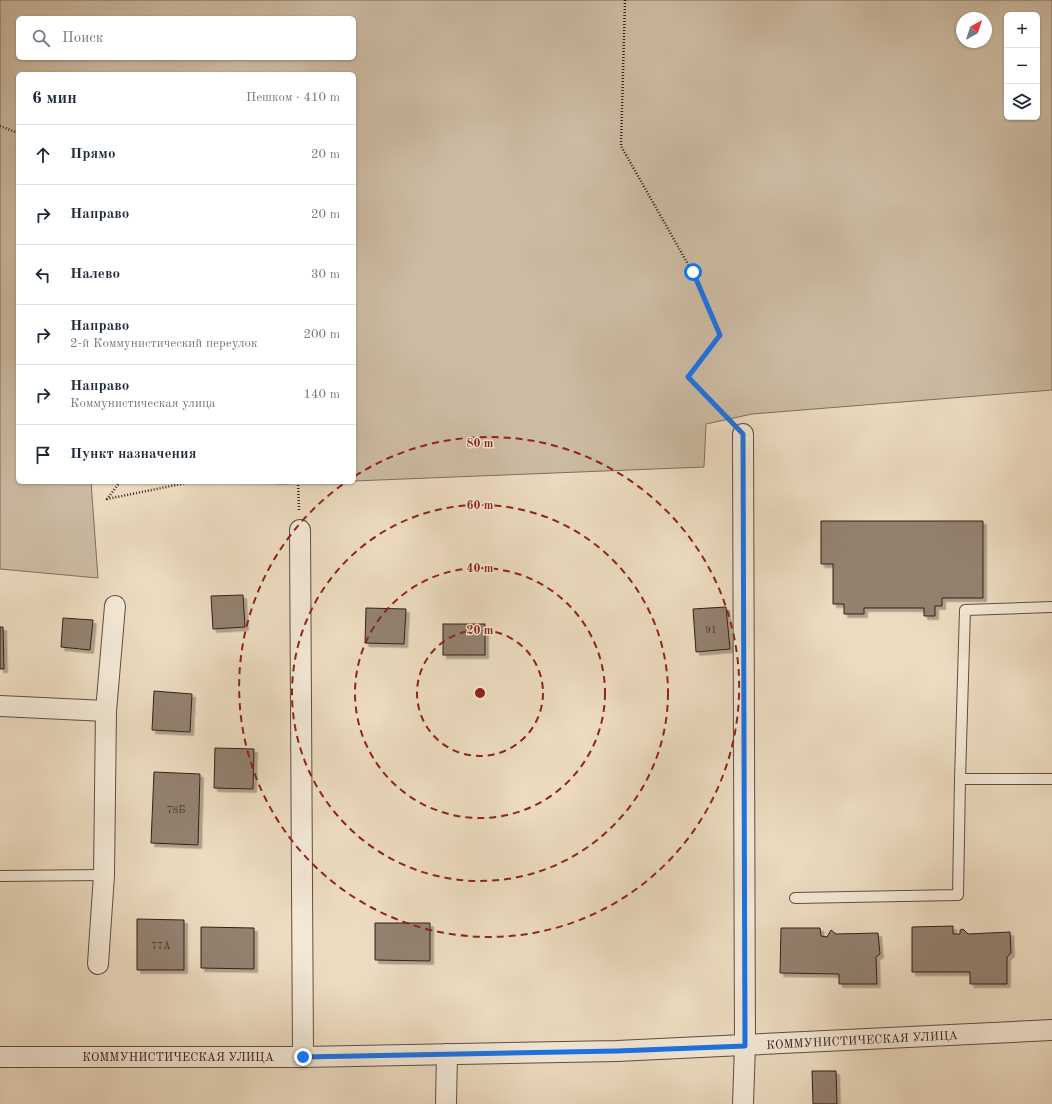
<!DOCTYPE html>
<html lang="ru">
<head>
<meta charset="utf-8">
<style>
	:root { --surface:#fff; --page:#f6f6f7; --text:#1f2937; --muted:#747a83; --line:#e0e1e3 }
	body { margin:0; font-family:"Old Standard TT",serif; background:var(--page); color:var(--text) }
	.controls { position:absolute; right:12px; top:12px; display:grid; overflow:hidden; border-radius:6px; box-shadow:0 1px 3px #0004 }
	.controls button { width:36px; height:36px; display:grid; place-items:center; padding:0; border:0; border-bottom:1px solid var(--line); background:var(--surface); color:var(--text); font:20px sans-serif }
	.compass { position:absolute; left:956px; top:12px; width:36px; height:36px; border-radius:50%; background:var(--surface); box-shadow:0 1px 3px #0004; rotate:39deg }
	.stop { position:absolute; width:12px; height:12px; margin:-9px; border:3px solid #1a73e8; border-radius:50%; background:#fff }
	.stop.end { background:#1a73e8; border-color:#fff; box-shadow:0 1px 4px #0008 }
	.list { margin:0; padding:0; list-style:none }
	h2 { display:flex; justify-content:space-between; align-items:center; height:52px; margin:0; padding:0 16px; font-size:17px }
	h2 small { font-size:13px; font-weight:400; color:var(--muted) }
	.list li { display:grid; grid-template-columns:26px 1fr auto; gap:12px; align-items:center; box-sizing:border-box; height:60px; padding:0 16px; border-top:1px solid var(--line) }
	.list b { display:block; font-size:15px; white-space:nowrap }
	.list p { margin:0; font-size:13px; white-space:nowrap; color:var(--muted) }
	.list em { font-size:13px; font-style:normal; color:var(--muted) }
	.icon { flex:none; width:22px; height:22px; fill:none; stroke:currentColor; stroke-width:2; stroke-linecap:round; stroke-linejoin:round }
	.map { position:relative; flex:none; width:1052px; height:1104px; overflow:hidden }
	.search { position:absolute; background:var(--surface); box-shadow:0 1px 3px #0004; left:16px; top:16px; width:340px; height:44px; display:flex; align-items:center; gap:10px; box-sizing:border-box; padding:0 14px; border-radius:6px; color:var(--muted); font-size:15px }
	.panel { position:absolute; background:var(--surface); box-shadow:0 1px 3px #0004; left:16px; top:72px; width:340px; height:412px; border-radius:6px }
	.map>svg:first-child { display:block }
</style>
</head>
<body>
<div class="map">
<svg width="1052" height="1104" viewBox="0 0 1052 1104">
	<defs>
		<filter id="shadow"><feDropShadow dx="3.5" dy="3.5" stdDeviation="0" flood-color="#0004"/></filter>
	</defs>
	<rect width="100%" height="100%" fill="#ecdbc0"/>
	<filter id="stains"><feTurbulence type="fractalNoise" baseFrequency=".005" numOctaves="4"/><feColorMatrix values="0 0 0 0 .2 0 0 0 0 .09 0 0 0 0 .02 0 0 0 .5 -.17"/></filter>
	<radialGradient id="worn" r=".72"><stop offset=".6" stop-color="#630" stop-opacity="0"/><stop offset="1" stop-color="#630" stop-opacity=".3"/></radialGradient>
	<g fill="#ccbba3" stroke="#7f6d5e" fill-rule="evenodd">
		<path d="M0,0h1052v390l-300,24 -46,10 -2,43 -350,14v-407h-336v408h73l7,96 -98,-9zM1007,15h30v102h-30zM18,18h336v40h-336zM962,18h24v24h-24z"/>
		<polygon points="234,482 331,482 282,484"/>
	</g>
	<g fill="#93816f" stroke="#321f18" filter="url(#shadow)">
		<polygon points="821,521 983,521 983,598 942,598 942,606 935,606 935,616 924,616 924,608 864,608 864,614 844,614 844,604 833,604 833,564 821,564"/>
		<polygon points="243,595 245,627 213,629 211,596"/>
		<polygon points="726,607 730,649 696,652 693,609"/>
		<polygon points="366,608 406,609 404,644 365,643"/>
		<polygon points="63,618 93,620 90,650 61,647"/>
		<rect x="443" y="624" width="42" height="31"/>
		<polygon points="0,627 3,627 4,669 0,669"/>
		<polygon points="154,691 192,694 190,732 152,730"/>
		<polygon points="215,748 254,749 253,789 214,788"/>
		<polygon points="154,772 200,774 198,845 151,843"/>
		<polygon points="137,919 184,920 184,970 137,970"/>
		<polygon points="375,923 430,923 430,961 375,960"/>
		<polygon points="953,926 953,934 960,934 960,930 963,929 968,934 1010,932 1011,953 1007,957 1007,984 970,984 970,972 912,972 912,927"/>
		<polygon points="201,927 254,928 254,969 201,968"/>
		<polygon points="781,928 820,928 821,936 827,937 831,930 836,934 878,933 880,954 876,957 877,984 839,984 839,974 780,973"/>
		<polygon points="812,1071 836,1071 837,1104 813,1104"/>
	</g>
	<g fill="none" stroke-linecap="round" stroke-linejoin="round">
		<g stroke="#604e42" stroke-width="12">
			<g id="lane">
				<polyline points="1052,607 965,610 960,779 1052,779"/>
				<polyline points="0,876 104,875"/>
				<polyline points="795,898 958,895 960,779"/>
			</g>
		</g>
		<g stroke="#604e42" stroke-width="22">
			<g id="street">
				<polyline points="300,530 303,1057"/>
				<polyline points="0,706 106,711 115,606"/>
				<polyline points="98,964 104,875 106,711"/>
				<polyline points="0,1057 303,1057 617,1051 1052,1030"/>
				<polyline points="446,1104 447,1054"/>
				<polyline points="743,1104 745,1045 743,434"/>
			</g>
		</g>
		<g stroke="#321f18" stroke-width="2.5" stroke-dasharray="1 2" stroke-linecap="butt">
			<polyline points="625,0 621,146 693,273 720,335 687,377 730,421"/>
			<polyline points="0,126 18,133"/>
			<polyline points="120,482 107,499 191,482"/>
			<polyline points="298,482 299,511"/>
		</g>
		<use href="#lane" stroke="#f3e8d6" stroke-width="10"/>
		<use href="#street" stroke="#f3e8d6" stroke-width="20"/>
	</g>
	<g fill="none" stroke-linecap="round" stroke-linejoin="round">
		<polyline stroke="#1a73e8" stroke-width="5" points="303,1057 617,1051 745,1046 743,434 688,377 720,335 693,272"/>
	</g>
	<g fill="none" stroke="#8f2418" stroke-width="2" stroke-dasharray="7 5">
		<circle cx="480" cy="693" r="63"/>
		<circle cx="480" cy="693" r="125"/>
		<circle cx="480" cy="693" r="188"/>
		<path d="M355 476A250 250 0 1 1 346 482"/>
	</g>
	<g text-anchor="middle" stroke-width="3" stroke-linejoin="round" paint-order="stroke">
		<g font-size="10" fill="#4a382e">
			<text x="711" y="633">91</text>
			<text x="176" y="813">78Б</text>
			<text x="161" y="949">77А</text>
		</g>
		<g font-size="12" fill="#321f18" stroke="#f3e8d6">
			<text transform="translate(862 1040) rotate(-3)" y="4">КОММУНИСТИЧЕСКАЯ УЛИЦА</text>
			<text x="178" y="1061">КОММУНИСТИЧЕСКАЯ УЛИЦА</text>
		</g>
	</g>
	<circle cx="480" cy="693" r="6" fill="#8f2418" stroke="#f3e8d6" stroke-width="2"/>
	<g font-size="12" text-anchor="middle" font-weight="bold" fill="#8f2418" stroke="#f3e8d6" stroke-width="3" stroke-linejoin="round" paint-order="stroke">
		<text x="480" y="447">80 m</text>
		<text x="480" y="509">60 m</text>
		<text x="480" y="572">40 m</text>
		<text x="480" y="634">20 m</text>
	</g>
	<rect width="100%" height="100%" filter="url(#stains)"/>
	<rect width="100%" height="100%" fill="url(#worn)"/>
</svg>
<div class="controls">
<button>+</button>
<button>−</button>
<button><svg class="icon" aria-label="layers" viewBox="0 0 24 24"><path d="M12 4l9 5-9 5-9-5zM3 14l9 5 9-5"/></svg></button>
</div>
<svg class="compass" viewBox="-18 -18 36 36"><path d="M0-13l5 13h-10z" fill="#e53935"/><path d="M0 13l5-13h-10z" fill="#747a83"/></svg>
<div class="stop" style="left:693px;top:272px"></div>
<div class="stop end" style="left:303px;top:1057px"></div>
<div class="search"><svg class="icon" aria-label="search" viewBox="0 0 24 24"><circle cx="10" cy="10" r="6"/><path d="M15 15l6 6"/></svg>Поиск</div>
<section class="panel">
<h2>6 мин<small>Пешком · 410 m</small></h2>
<ul class="list">
<li><svg class="icon" aria-label="ahead" viewBox="0 0 24 24"><path d="M12 20V5M6 11l6-6 6 6"/></svg><div><b>Прямо</b></div><em>20 m</em></li>
<li><svg class="icon" aria-label="right" viewBox="0 0 24 24"><path d="M7 20v-9h11M14 6l5 5-5 5"/></svg><div><b>Направо</b></div><em>20 m</em></li>
<li><svg class="icon" aria-label="left" viewBox="0 0 24 24"><path d="M17 20v-9H6M10 6l-5 5 5 5"/></svg><div><b>Налево</b></div><em>30 m</em></li>
<li><svg class="icon" aria-label="right" viewBox="0 0 24 24"><path d="M7 20v-9h11M14 6l5 5-5 5"/></svg><div><b>Направо</b><p>2-й Коммунистический переулок</p></div><em>200 m</em></li>
<li><svg class="icon" aria-label="right" viewBox="0 0 24 24"><path d="M7 20v-9h11M14 6l5 5-5 5"/></svg><div><b>Направо</b><p>Коммунистическая улица</p></div><em>140 m</em></li>
<li><svg class="icon" aria-label="arrive" viewBox="0 0 24 24"><path d="M6 21V4h12l-3 4 3 4H6"/></svg><div><b>Пункт назначения</b></div></li>
</ul>
</section>
</div>
</body>
</html>
